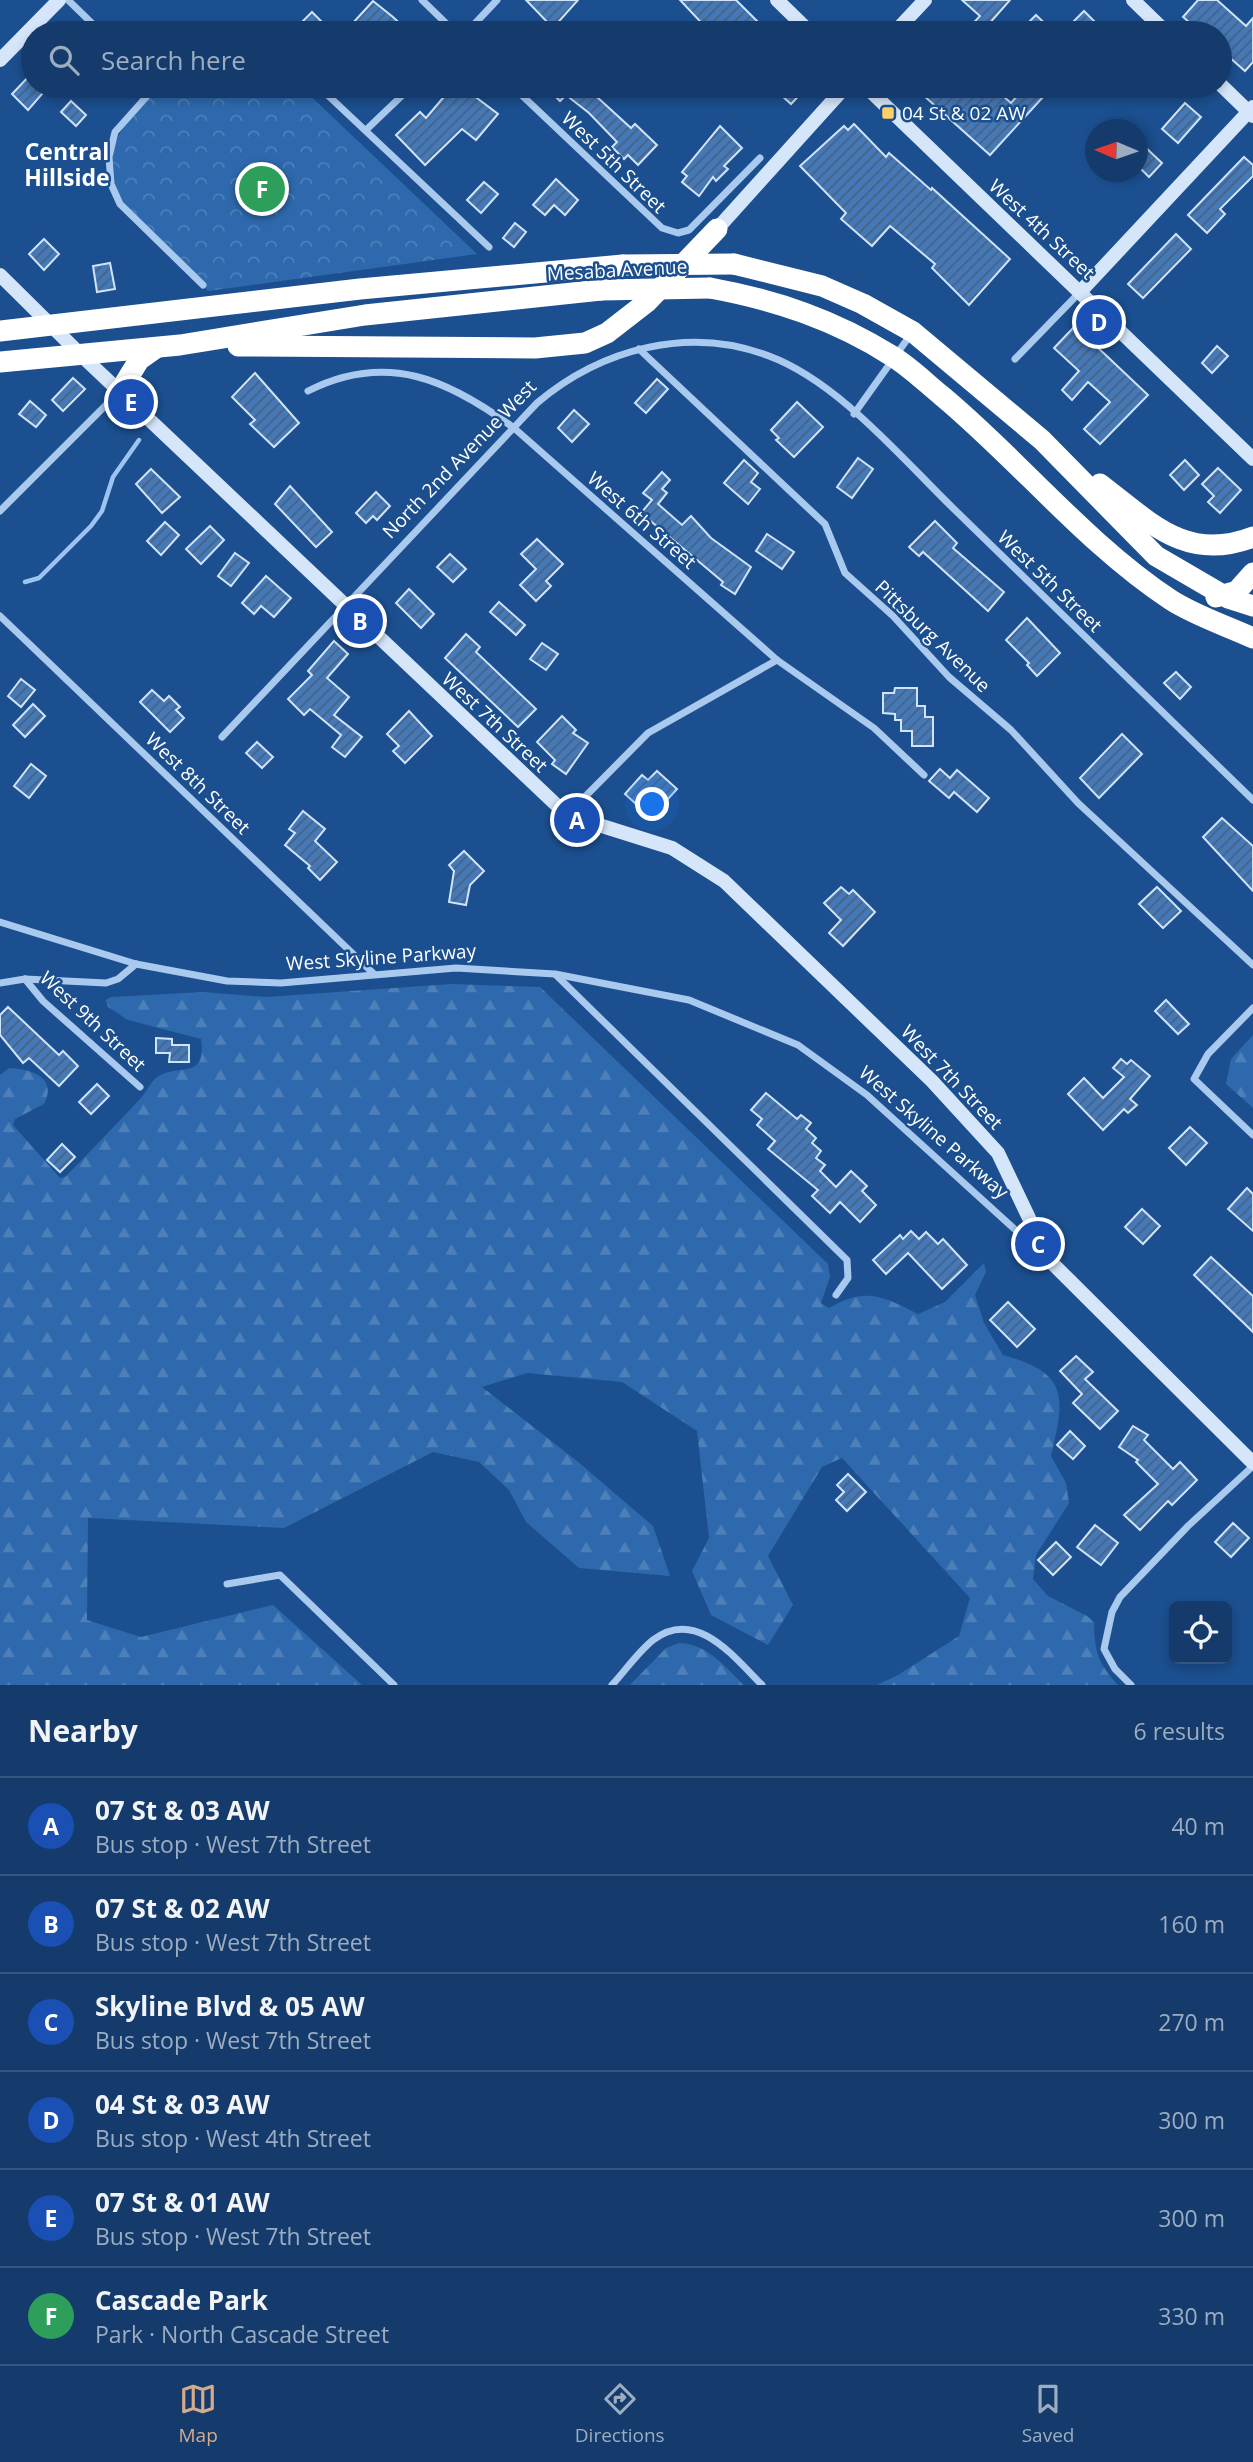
<!DOCTYPE html>
<html lang="en">
<head>
<meta charset="utf-8">
<style>
	:root { --surface:#143b6b; --page:#1d4271; --text:#f1f3f6; --muted:#9dadc1; --line:#33557e; --accent:#d6ab8b }
	body { margin:0; font-family:"Open Sans",sans-serif; background:var(--page); color:var(--text) }
	.controls { position:absolute; right:21px; bottom:21px; display:grid; overflow:hidden; border-radius:10px; box-shadow:0 4px 10px #0003 }
	.controls button { width:63px; height:63px; display:grid; place-items:center; padding:0; border:0; border-bottom:2px solid var(--line); background:var(--surface); color:var(--text); font:35px sans-serif }
	.compass { position:absolute; left:1085px; top:119px; width:63px; height:63px; border-radius:50%; background:var(--surface); box-shadow:0 4px 10px #0003; rotate:272deg }
	.you { position:absolute; left:653px; top:805px; width:24px; height:24px; margin:-18px; border:5px solid #fff; border-radius:50%; background:#1a73e8; box-shadow:0 0 0 10px #1a73e833 }
	.badge { display:grid; place-items:center; width:46px; height:46px; border-radius:50%; background:var(--accent); color:#fff; font-size:23px; font-weight:700 }
	.pin { position:absolute; translate:-50% -50%; border:4px solid #fff; box-shadow:0 2px 7px #0006 }
	.list { margin:0; padding:0; list-style:none }
	h2 { display:flex; justify-content:space-between; align-items:center; height:91px; margin:0; padding:0 28px; font-size:30px }
	h2 small { font-size:23px; font-weight:400; color:var(--muted) }
	.list li { display:grid; grid-template-columns:46px 1fr auto; gap:21px; align-items:center; box-sizing:border-box; height:98px; padding:0 28px; border-top:2px solid var(--line) }
	.list b { display:block; font-size:26px; white-space:nowrap }
	.list p { margin:0; font-size:23px; white-space:nowrap; color:var(--muted) }
	.list em { font-size:23px; font-style:normal; color:var(--muted) }
	.icon { flex:none; width:38px; height:38px; fill:none; stroke:currentColor; stroke-width:2; stroke-linecap:round; stroke-linejoin:round }
	.map { position:relative; flex:none; width:1253px; height:1685px; overflow:hidden }
	.search { position:absolute; background:var(--surface); box-shadow:0 4px 10px #0003; left:21px; right:21px; top:21px; height:77px; display:flex; align-items:center; gap:18px; box-sizing:border-box; padding:0 24px; border-radius:38px; color:var(--muted); font-size:26px }
	.sheet { height:679px; background:var(--surface) }
	nav { display:flex; justify-content:space-around; align-items:center; box-sizing:border-box; height:98px; border-top:2px solid var(--line); background:var(--surface); font-size:19px; color:var(--muted) }
	nav a { display:grid; justify-items:center; gap:4px }
	nav .on { color:var(--accent) }
	.map>svg:first-child { display:block }
</style>
</head>
<body>
<div class="map">
<svg width="1253" height="1685" viewBox="0 0 1253 1685">
	<defs>
		<pattern id="forest-firs" width="22" height="20" patternUnits="userSpaceOnUse" patternTransform="scale(1.75)"><rect width="22" height="20" fill="#2e69ad"/><path d="M5 1l3.5 6h-7zM16 11l3.5 6h-7z" fill="#4d80b9"/></pattern>
		<pattern id="park-crowns" width="20" height="18" patternUnits="userSpaceOnUse" patternTransform="scale(1.75)"><rect width="20" height="18" fill="#2e69ad"/><path d="M2 6a3 3 0 1 1 6 0M12 15a3 3 0 1 1 6 0" fill="none" stroke="#4d80b9"/></pattern>
		<pattern id="building-hatch" width="6" height="6" patternUnits="userSpaceOnUse" patternTransform="scale(1.75)"><rect width="6" height="6" fill="#4478b7"/><path d="M-1 1l2-2M0 6l6-6M5 7l2-2" fill="none" stroke="#486282"/></pattern>
	</defs>
	<rect width="100%" height="100%" fill="#1b4f8f"/>
	<g fill="url(#forest-firs)">
		<path d="M451,984l89,3 288,277 2,13 -9,26 8,5c37,-21 53,-12 89,6l27,-12 39,-39 2,9 -11,23 9,28 19,32c66,18 62,41 48,101l15,27 3,20 -33,52 -3,24 15,17 39,20 7,6c0,29 5,43 24,63h-241l21,-10 61,-39 11,-38 -128,-140 -20,9 -54,89 25,49 -25,40 -57,-30 -19,-44 17,-33 -12,-107 -75,-49 -95,-9 -45,14 95,74 76,65 17,50 -91,-8 -53,-46 -17,-32 -30,-28 -46,-10 -149,76 -196,-10 -1,102 54,17 132,-32 89,80h-362v-610l9,-7c22,1 49,9 35,36l-29,15 -2,6 47,53 5,-1c25,-25 50,-52 75,-78 6,-6 10,-16 16,-21 21,-16 51,4 45,-39l-73,-19 -20,-13 -2,-7 5,-3 92,-5 64,5z"/>
		<polygon points="1253,1035 1253,1108 1226,1084 1231,1059"/>
		<path d="M679,1643c29,1 46,24 65,42h-114l36,-37z"/>
	</g>
	<path fill="url(#park-crowns)" d="M163,86h137l177,168 -269,37 -84,-85c-31,-45 0,-93 39,-120z"/>
	<g fill="none" stroke-linecap="round" stroke-linejoin="round">
		<polyline stroke="#9cc4f0" stroke-width="4.5" points="25,582 39,578 91,526 102,511 113,477 139,440"/>
	</g>
	<g fill="url(#building-hatch)" stroke="#cfe3fa" stroke-width="2">
		<polygon points="526,0 578,0 553,28"/>
		<polygon points="680,0 736,0 769,33 711,33"/>
		<polygon points="962,0 1010,0 981,33 964,33 980,16"/>
		<polygon points="1198,0 1217,0 1246,26 1253,18 1253,62 1245,71 1220,49 1220,33 1202,33 1183,17"/>
		<polygon points="373,1 393,17 410,33 363,33 352,24"/>
		<polygon points="1084,11 1099,26 1092,33 1062,33"/>
		<polygon points="312,12 322,22 311,33 291,33"/>
		<polygon points="1036,15 1055,33 1018,33"/>
		<polygon points="33,72 33,86 49,86 28,110 12,94"/>
		<polygon points="453,86 461,86 498,114 476,140 462,129 425,165 396,135 420,112 426,118"/>
		<polygon points="555,86 585,86 631,128 635,124 657,145 638,165 628,155 624,159 612,147 617,142 589,113 566,95 560,101 550,91"/>
		<polygon points="771,86 808,86 791,104"/>
		<polygon points="913,86 992,86 1011,103 1026,86 1030,86 1043,97 990,155"/>
		<polygon points="71,101 86,115 76,126 61,112"/>
		<polygon points="1185,103 1201,117 1178,143 1162,129"/>
		<polygon points="854,124 886,157 889,153 931,190 932,188 1010,259 969,305 932,268 935,264 890,226 872,246 841,219 846,213 800,166 844,126 848,130"/>
		<polygon points="720,126 742,148 724,166 728,169 716,181 713,177 699,196 682,182 687,176 682,172"/>
		<polygon points="1143,145 1162,163 1149,177 1138,166 1138,151"/>
		<polygon points="1244,157 1253,165 1253,176 1220,209 1225,214 1207,233 1188,215"/>
		<polygon points="556,179 578,200 565,215 554,205 545,215 533,205"/>
		<polygon points="484,182 498,194 481,213 467,200"/>
		<polygon points="515,223 526,232 514,247 503,238"/>
		<polygon points="1176,234 1191,249 1143,298 1128,284"/>
		<polygon points="44,239 59,254 44,270 29,254"/>
		<polygon points="110,263 115,289 97,292 93,266"/>
		<polygon points="1075,326 1148,395 1100,444 1084,429 1110,402 1088,382 1072,400 1062,390 1079,371 1054,348"/>
		<polygon points="1217,346 1228,356 1212,373 1202,363"/>
		<polygon points="255,373 299,423 274,447 250,424 255,420 232,397"/>
		<polygon points="73,378 85,389 63,411 52,400"/>
		<polygon points="657,379 668,389 646,413 635,403"/>
		<polygon points="30,401 46,415 36,427 19,414"/>
		<polygon points="797,402 823,427 794,457 776,440 779,438 771,430"/>
		<polygon points="574,410 589,424 572,442 558,428"/>
		<polygon points="858,458 873,469 852,498 837,487"/>
		<polygon points="744,460 758,473 751,482 760,489 748,504 724,483"/>
		<polygon points="1185,460 1199,475 1184,490 1170,475"/>
		<polygon points="1218,468 1241,490 1220,513 1208,502 1214,496 1202,484"/>
		<polygon points="151,469 180,497 162,513 136,484"/>
		<polygon points="662,472 670,480 662,489 667,493 658,504 682,525 691,516 711,538 751,567 735,594 721,585 723,582 641,513 652,500 643,493"/>
		<polygon points="290,486 332,532 316,547 275,504"/>
		<polygon points="376,492 390,506 377,520 373,516 366,523 356,513"/>
		<polygon points="935,521 957,543 953,548 1004,592 988,611 923,552 919,556 909,547"/>
		<polygon points="165,522 179,535 161,555 147,541"/>
		<polygon points="210,526 224,540 201,564 186,549"/>
		<polygon points="767,534 794,552 782,569 756,551"/>
		<polygon points="537,539 563,564 546,581 551,586 536,601 520,585 536,569 521,554"/>
		<polygon points="235,553 249,563 231,586 218,576"/>
		<polygon points="450,554 466,569 453,582 437,567"/>
		<polygon points="266,576 291,598 274,617 261,606 254,614 242,603"/>
		<polygon points="409,589 434,614 421,628 396,603"/>
		<polygon points="499,602 525,625 516,635 490,612"/>
		<polygon points="1027,618 1060,653 1037,676 1027,665 1029,663 1006,640"/>
		<polygon points="466,634 480,647 476,652 536,709 518,727 445,658"/>
		<polygon points="334,641 348,654 327,678 349,697 334,715 362,737 345,757 332,747 341,735 310,709 304,715 288,699 312,675 308,671"/>
		<polygon points="542,643 558,654 546,670 530,659"/>
		<polygon points="1176,672 1191,687 1180,699 1164,683"/>
		<polygon points="21,679 35,690 21,707 8,696"/>
		<polygon points="895,688 917,688 917,706 925,706 925,717 933,717 933,746 912,746 912,731 901,731 901,720 895,720 895,714 883,713 883,693 894,693"/>
		<polygon points="152,690 164,701 169,696 180,707 176,710 184,718 170,732 140,702"/>
		<polygon points="33,704 45,716 25,737 13,725"/>
		<polygon points="409,711 432,736 405,763 393,751 399,746 387,734"/>
		<polygon points="562,716 576,730 573,733 588,743 566,774 552,764 555,760 537,742"/>
		<polygon points="1122,734 1142,754 1099,798 1080,778"/>
		<polygon points="257,742 273,757 262,768 246,753"/>
		<polygon points="31,764 46,776 29,798 14,786"/>
		<polygon points="940,769 950,778 957,770 989,798 977,812 954,792 949,798 929,781"/>
		<polygon points="657,771 677,789 667,800 660,793 655,798 648,791 636,804 625,794 642,775 648,780"/>
		<polygon points="303,811 325,829 315,841 337,862 320,880 308,868 310,866 285,845 295,833 289,829"/>
		<polygon points="1222,818 1253,846 1253,891 1203,837"/>
		<polygon points="464,851 484,871 470,885 466,905 449,902 454,871 449,865"/>
		<polygon points="841,887 849,894 853,890 875,912 843,946 829,933 841,920 824,903"/>
		<polygon points="1157,887 1181,911 1163,928 1139,904"/>
		<polygon points="1166,1000 1189,1024 1178,1034 1155,1011"/>
		<polygon points="8,1007 59,1055 63,1051 78,1066 59,1086 29,1058 23,1063 0,1035 0,1015"/>
		<polygon points="156,1038 172,1039 172,1045 189,1045 189,1062 169,1062 170,1053 156,1053"/>
		<polygon points="1121,1059 1127,1064 1131,1060 1150,1076 1130,1099 1137,1105 1128,1113 1124,1109 1103,1130 1068,1094 1084,1078 1103,1098 1124,1077 1113,1068"/>
		<polygon points="97,1084 109,1096 91,1114 79,1102"/>
		<polygon points="766,1093 797,1119 801,1115 811,1123 806,1129 816,1138 812,1143 821,1151 816,1158 825,1165 820,1171 836,1187 851,1171 867,1186 862,1191 876,1205 860,1222 840,1202 830,1213 812,1196 818,1190 768,1149 775,1141 757,1125 762,1119 751,1110"/>
		<polygon points="1190,1127 1207,1143 1186,1165 1169,1148"/>
		<polygon points="62,1144 75,1157 60,1172 47,1160"/>
		<polygon points="1247,1188 1253,1194 1253,1231 1228,1209"/>
		<polygon points="1142,1209 1160,1226 1143,1244 1125,1227"/>
		<polygon points="911,1231 919,1239 926,1232 938,1244 943,1239 967,1265 942,1289 908,1253 886,1274 873,1260 900,1235 903,1239"/>
		<polygon points="1211,1257 1253,1296 1253,1332 1194,1275"/>
		<polygon points="1008,1302 1035,1329 1017,1347 990,1320"/>
		<polygon points="1076,1356 1093,1372 1085,1379 1118,1411 1100,1429 1073,1403 1082,1394 1060,1371"/>
		<polygon points="1133,1426 1148,1435 1144,1440 1173,1469 1180,1462 1197,1480 1172,1505 1168,1501 1140,1530 1124,1515 1158,1484 1136,1462 1138,1460 1119,1447"/>
		<polygon points="1070,1431 1085,1446 1073,1459 1057,1445"/>
		<polygon points="848,1474 866,1492 847,1511 836,1500 844,1492 837,1485"/>
		<polygon points="1233,1523 1249,1538 1231,1557 1215,1542"/>
		<polygon points="1095,1525 1118,1543 1101,1565 1077,1547"/>
		<polygon points="1056,1542 1071,1557 1053,1575 1038,1560"/>
	</g>
	<g fill="none" stroke-linecap="round" stroke-linejoin="round">
		<g stroke="#a9c9ee" stroke-width="7">
			<polyline points="68,0 102,33"/>
			<polyline points="422,0 456,33"/>
			<polyline points="233,33 235,33"/>
			<polyline points="466,33 497,0"/>
			<polyline points="156,86 115,132 109,157 111,184 120,204 203,285"/>
			<polyline points="318,86 489,247"/>
			<polyline points="512,86 662,228 678,233 689,230 760,158"/>
			<polyline points="366,130 412,86"/>
			<polyline points="639,349 825,524 845,573 893,616 949,677 1011,730 1078,803 1253,965"/>
			<polyline points="1015,359 1080,292"/>
			<path d="M308,391c79,-40 141,-11 206,37l263,232 97,68 50,47"/>
			<polyline points="854,414 911,334"/>
			<polyline points="0,511 117,394"/>
			<polyline points="0,616 374,974"/>
			<path d="M222,737l315,-334c64,-54 152,-78 232,-47 70,26 134,104 187,155 99,97 198,193 297,289"/>
			<polyline points="567,815 648,733 777,660"/>
			<polyline points="0,922 136,964 227,981 281,983 456,968 555,974 689,1000 798,1045 867,1095 1042,1254"/>
			<polyline points="556,975 847,1260 848,1278 836,1295"/>
			<polyline points="25,979 43,1001 140,1087"/>
			<polyline points="0,983 25,979 106,983 118,979 136,964"/>
			<polyline points="1253,1008 1208,1054 1194,1079 1253,1135"/>
			<polyline points="227,1584 280,1575 394,1685"/>
			<path d="M612,1685c13,-14 26,-33 41,-45 43,-33 81,17 109,45"/>
			<polyline points="1131,1685 1115,1669 1104,1649 1112,1612 1120,1597 1188,1526 1253,1466"/>
		</g>
		<g stroke="#d6e6fa" stroke-width="14">
			<polyline points="777,0 811,33"/>
			<polyline points="1133,0 1167,33"/>
			<polyline points="894,33 925,0"/>
			<polyline points="0,60 59,0"/>
			<polyline points="1220,84 1253,116"/>
			<polyline points="865,86 1253,459"/>
			<polyline points="717,229 846,86"/>
			<polyline points="0,275 81,355 567,815 672,848 724,881 932,1081 998,1153 1049,1260 1253,1463"/>
			<polyline points="1080,292 1253,107"/>
		</g>
		<g stroke="#fff" stroke-width="21">
			<polyline points="734,264 822,286 863,304 913,332 1042,440 1156,556 1228,598 1253,606"/>
			<path d="M710,288c66,12 125,32 182,68 18,11 34,27 50,40 78,65 144,148 229,204 25,16 56,26 82,38"/>
			<polyline points="0,331 360,289 623,265"/>
			<polyline points="238,346 535,348 585,343 607,333 647,302 717,229"/>
			<polyline points="0,362 180,345 365,315 601,290"/>
			<polyline points="120,391 139,360 156,348"/>
			<path d="M1100,484c50,38 86,79 153,53"/>
			<polyline points="1216,597 1237,591 1253,573"/>
		</g>
		<g stroke="#fff" stroke-width="21">
			<polyline points="623,265 734,264"/>
			<polyline points="601,290 710,288"/>
		</g>
	</g>
	<rect fill="#ffd166" stroke="#1b4f8f" stroke-width="2.5" x="881" y="106" width="14" height="14" rx="3.5"/>
	<g text-anchor="middle" stroke-width="5" stroke-linejoin="round" paint-order="stroke">
		<g font-size="19" fill="#fff" stroke="#1b4f8f" text-anchor="start">
			<text x="902" y="120">04 St &amp; 02 AW</text>
		</g>
		<g font-size="19" fill="#fff" stroke="#1b4f8f">
			<text transform="translate(614 162) rotate(44)" y="7">West 5th Street</text>
			<text transform="translate(1042 229) rotate(43)" y="7">West 4th Street</text>
			<text transform="translate(617 270) rotate(-3)" y="7">Mesaba Avenue</text>
			<text transform="translate(459 459) rotate(-46)" y="7">North 2nd Avenue West</text>
			<text transform="translate(642 520) rotate(41)" y="7">West 6th Street</text>
			<text transform="translate(1050 581) rotate(44)" y="7">West 5th Street</text>
			<text transform="translate(933 636) rotate(44)" y="7">Pittsburg Avenue</text>
			<text transform="translate(495 722) rotate(43)" y="7">West 7th Street</text>
			<text transform="translate(198 783) rotate(44)" y="7">West 8th Street</text>
			<text transform="translate(381 957) rotate(-4)" y="7">West Skyline Parkway</text>
			<text transform="translate(93 1021) rotate(43)" y="7">West 9th Street</text>
			<text transform="translate(952 1077) rotate(46)" y="7">West 7th Street</text>
			<text transform="translate(934 1132) rotate(41)" y="7">West Skyline Parkway</text>
		</g>
		<g font-size="23" font-weight="bold" fill="#fff" stroke="#1b4f8f">
			<text x="67" y="160">Central<tspan x="67" dy="26">Hillside</tspan></text>
		</g>
	</g>
</svg>
<div class="controls">
<button><svg class="icon" aria-label="locate" viewBox="0 0 24 24"><circle cx="12" cy="12" r="6"/><path d="M12 2v4M12 18v4M2 12h4M18 12h4"/></svg></button>
</div>
<svg class="compass" viewBox="-18 -18 36 36"><path d="M0-13l5 13h-10z" fill="#e53935"/><path d="M0 13l5-13h-10z" fill="#9dadc1"/></svg>
<div class="you"></div>
<div class="pin badge" style="left:577px;top:820px;background:#1a4fb4">A</div>
<div class="pin badge" style="left:360px;top:621px;background:#1a4fb4">B</div>
<div class="pin badge" style="left:1038px;top:1244px;background:#1a4fb4">C</div>
<div class="pin badge" style="left:1099px;top:322px;background:#1a4fb4">D</div>
<div class="pin badge" style="left:131px;top:402px;background:#1a4fb4">E</div>
<div class="pin badge" style="left:262px;top:189px;background:#2e9e5b">F</div>
<div class="search"><svg class="icon" aria-label="search" viewBox="0 0 24 24"><circle cx="10" cy="10" r="6"/><path d="M15 15l6 6"/></svg>Search here</div>
</div>
<section class="sheet">
<h2>Nearby<small>6 results</small></h2>
<ul class="list">
<li><span class="badge" style="background:#1a4fb4">A</span><div><b>07 St &amp; 03 AW</b><p>Bus stop · West 7th Street</p></div><em>40 m</em></li>
<li><span class="badge" style="background:#1a4fb4">B</span><div><b>07 St &amp; 02 AW</b><p>Bus stop · West 7th Street</p></div><em>160 m</em></li>
<li><span class="badge" style="background:#1a4fb4">C</span><div><b>Skyline Blvd &amp; 05 AW</b><p>Bus stop · West 7th Street</p></div><em>270 m</em></li>
<li><span class="badge" style="background:#1a4fb4">D</span><div><b>04 St &amp; 03 AW</b><p>Bus stop · West 4th Street</p></div><em>300 m</em></li>
<li><span class="badge" style="background:#1a4fb4">E</span><div><b>07 St &amp; 01 AW</b><p>Bus stop · West 7th Street</p></div><em>300 m</em></li>
<li><span class="badge" style="background:#2e9e5b">F</span><div><b>Cascade Park</b><p>Park · North Cascade Street</p></div><em>330 m</em></li>
</ul>
</section>
<nav>
<a class="on"><svg class="icon" aria-label="map" viewBox="0 0 24 24"><path d="M3 6l6-2 6 2 6-2v14l-6 2-6-2-6 2zM9 4v14M15 6v14"/></svg>Map</a>
<a><svg class="icon" aria-label="directions" viewBox="0 0 24 24"><path d="M12 3l9 9-9 9-9-9zM9 14v-3h6M13 9l2 2-2 2"/></svg>Directions</a>
<a><svg class="icon" aria-label="saved" viewBox="0 0 24 24"><path d="M7 4h10v16l-5-4-5 4z"/></svg>Saved</a>
</nav>
</body>
</html>
